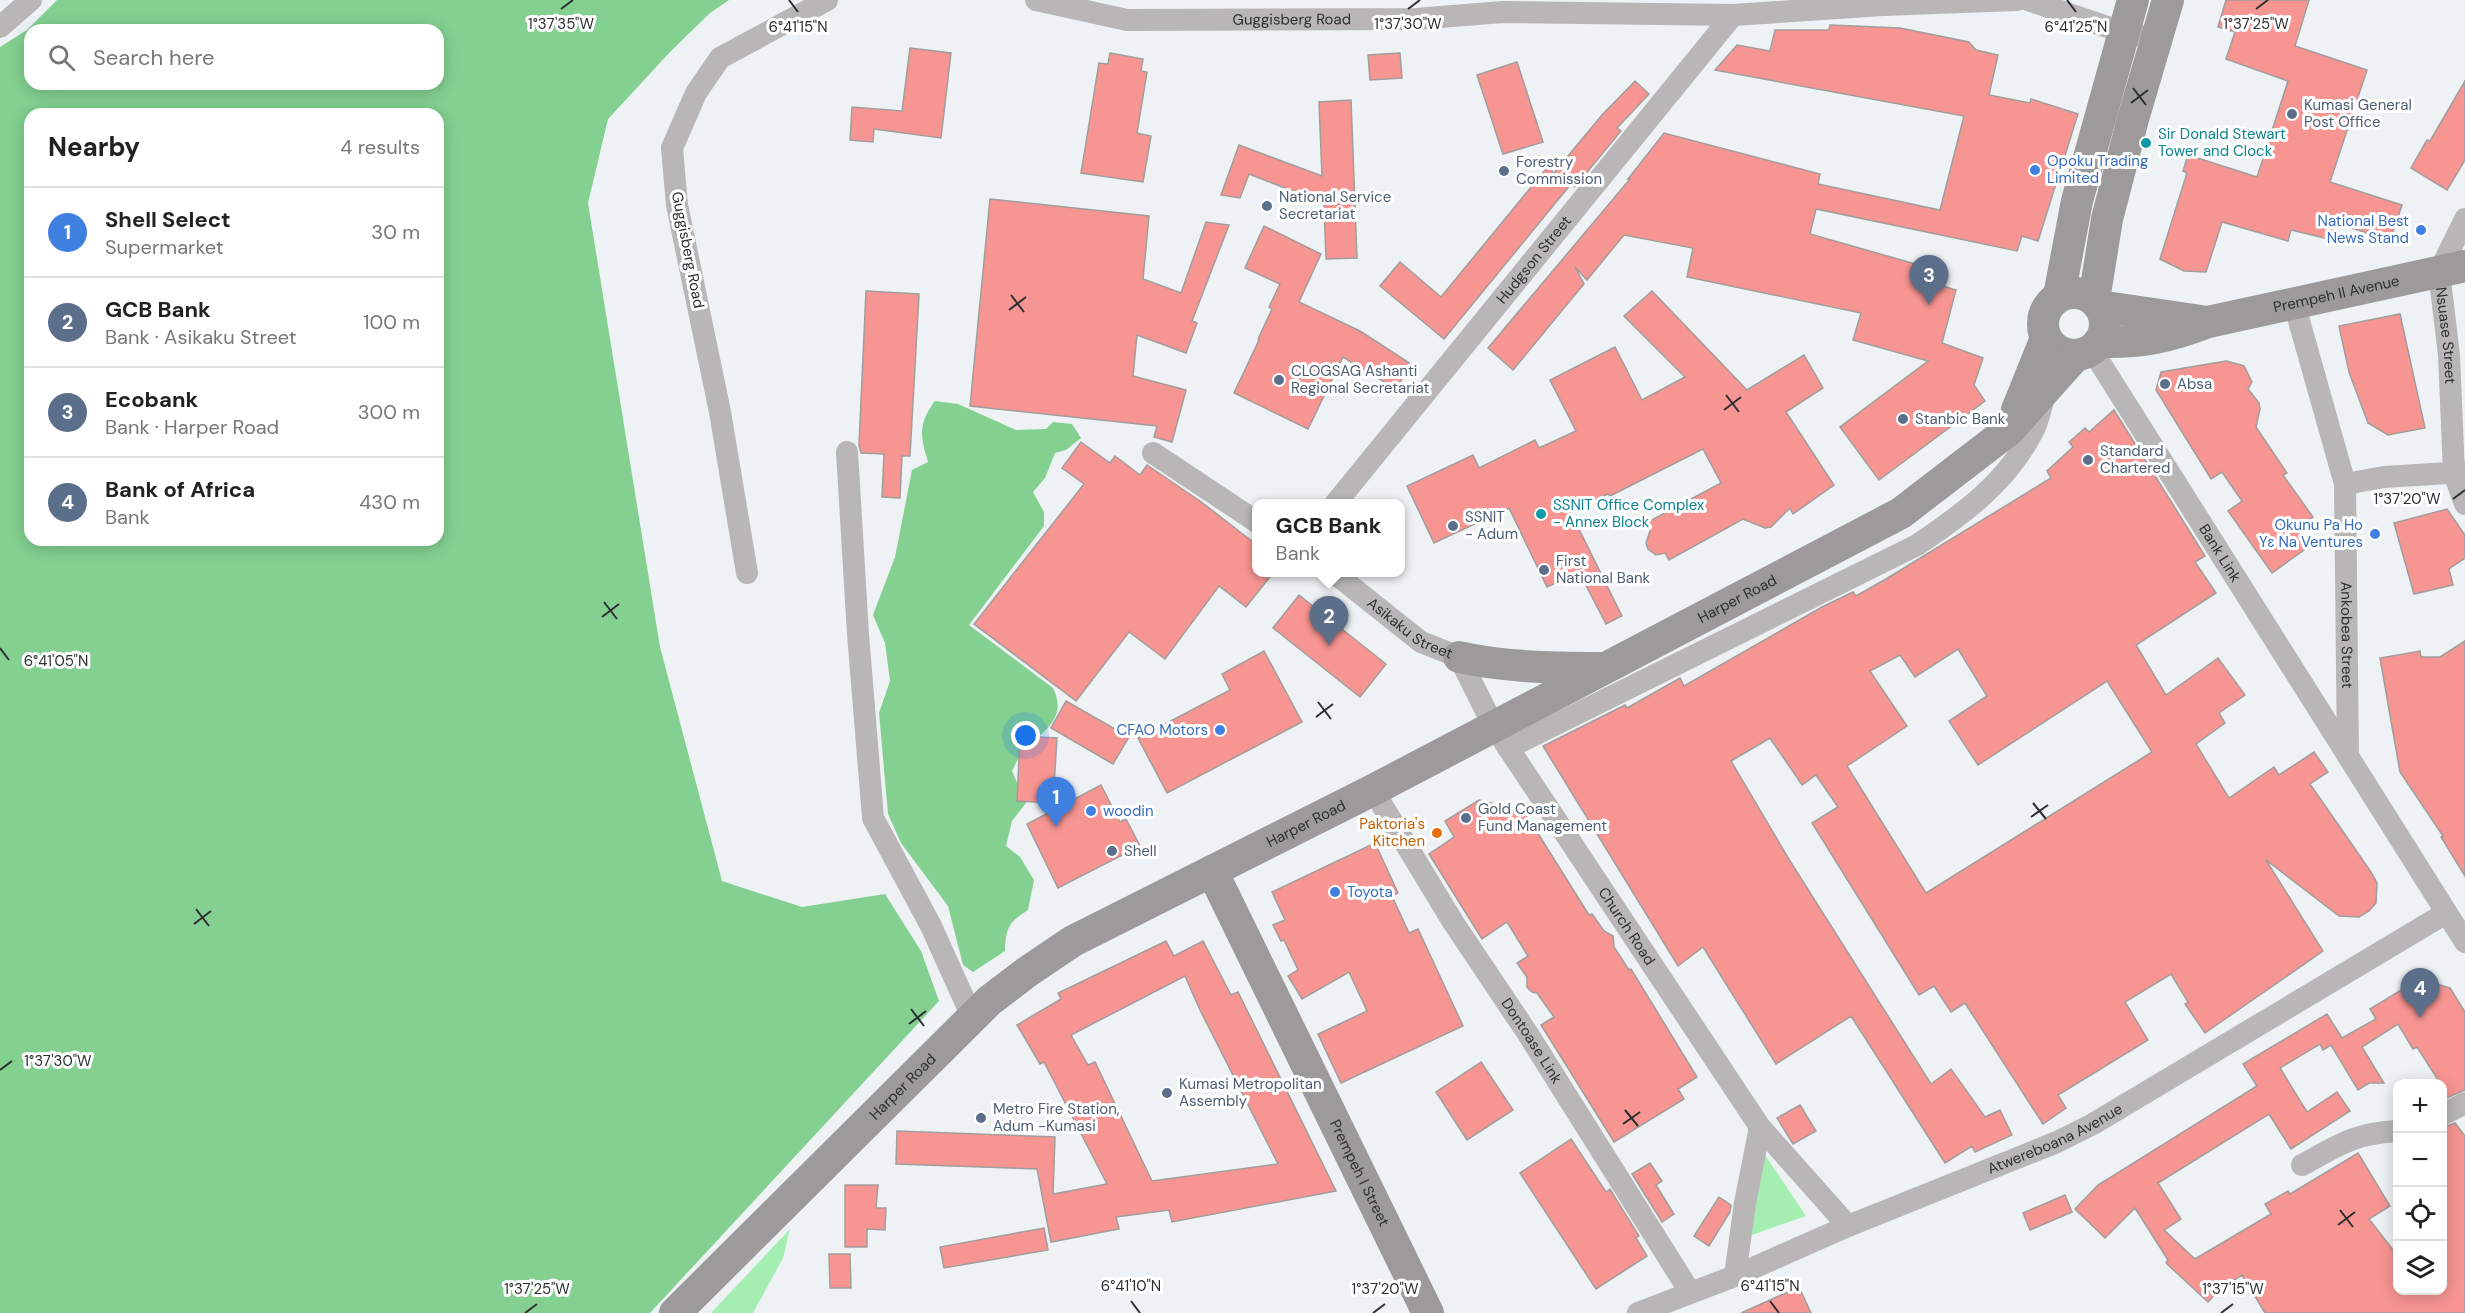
<!DOCTYPE html>
<html lang="en">
<head>
<meta charset="utf-8">
<style>
	:root { --surface:#fff; --page:#f6f6f6; --text:#222; --muted:#767676; --line:#e0e0e0; --accent:#3388b7 }
	body { margin:0; font-family:"DM Sans",sans-serif; background:var(--page); color:var(--text) }
	.controls { position:absolute; right:18px; bottom:18px; display:grid; overflow:hidden; border-radius:12px; box-shadow:0 3px 15px #0003 }
	.controls button { width:54px; height:54px; display:grid; place-items:center; padding:0; border:0; border-bottom:2px solid var(--line); background:var(--surface); color:var(--text); font:30px sans-serif }
	.you { position:absolute; left:1026px; top:736px; width:21px; height:21px; margin:-15px; border:4px solid #fff; border-radius:50%; background:#1a73e8; box-shadow:0 0 0 9px #1a73e833 }
	.badge { display:grid; place-items:center; width:39px; height:39px; border-radius:50%; background:var(--accent); color:#fff; font-size:20px; font-weight:700 }
	.pin { position:absolute; translate:-50% -50px; filter:drop-shadow(0 2px 3px #0008) }
	.pin::after { content:''; position:absolute; top:32px; width:21px; height:18px; background:inherit; clip-path:polygon(0 0,100% 0,50% 100%) }
	.popup { position:absolute; left:1252px; top:499px; width:153px; height:78px; box-sizing:border-box; display:grid; place-content:center; border-radius:12px; background:var(--surface); filter:drop-shadow(0 2px 4px #0005); font-size:20px; white-space:nowrap; color:var(--muted) }
	.popup b { font-size:22px; color:var(--text) }
	.popup::after { content:''; position:absolute; left:50%; top:100%; margin-left:-12px; border:12px solid transparent; border-top-color:var(--surface) }
	.list { margin:0; padding:0; list-style:none }
	h2 { display:flex; justify-content:space-between; align-items:center; height:78px; margin:0; padding:0 24px; font-size:26px }
	h2 small { font-size:20px; font-weight:400; color:var(--muted) }
	.list li { display:grid; grid-template-columns:39px 1fr auto; gap:18px; align-items:center; box-sizing:border-box; height:90px; padding:0 24px; border-top:2px solid var(--line) }
	.list b { display:block; font-size:22px; white-space:nowrap }
	.list p { margin:0; font-size:20px; white-space:nowrap; color:var(--muted) }
	.list em { font-size:20px; font-style:normal; color:var(--muted) }
	.icon { flex:none; width:33px; height:33px; fill:none; stroke:currentColor; stroke-width:2; stroke-linecap:round; stroke-linejoin:round }
	.map { position:relative; flex:none; width:2465px; height:1313px; overflow:hidden }
	.search { position:absolute; background:var(--surface); box-shadow:0 3px 15px #0003; left:24px; top:24px; width:420px; height:66px; display:flex; align-items:center; gap:15px; box-sizing:border-box; padding:0 21px; border-radius:18px; color:var(--muted); font-size:22px }
	.panel { position:absolute; background:var(--surface); box-shadow:0 3px 15px #0003; left:24px; top:108px; width:420px; height:438px; border-radius:18px }
	.map>svg:first-child { display:block }
</style>
</head>
<body>
<div class="map">
<svg width="2465" height="1313" viewBox="0 0 2465 1313">
	<rect width="100%" height="100%" fill="#eff2f4"/>
	<g fill="#a5eeb1">
		<polygon points="1763,1152 1806,1216 1749,1236"/>
		<polygon points="790,1229 783,1258 753,1313 711,1313"/>
	</g>
	<g fill="#83d091" fill-rule="evenodd">
		<path d="M57,0h672l-19,13 -40,39 -62,67 -20,84 72,444 62,234 80,26 83,-13 36,57 18,50 -289,312h-650v-1266l27,-17zM30,30h408v54h-408zM30,114h408v426h-408z"/>
		<path d="M935,401l23,3 58,26 30,-1 7,-7 19,2 9,14 -15,12 -11,3 -10,25 -12,14 11,20v14l-75,99 84,63c15,30 -9,43 -29,62 -5,5 -8,14 -12,21l14,32 -14,18 -6,25 14,11 14,23 -6,30c-20,13 -22,18 -23,41l-32,21 -10,-7 -15,-59 -47,-63 -13,-29 -9,-101 11,-32 -5,-38 -12,-28 22,-58 17,-87 16,-8c-8,-27 -10,-38 7,-61z"/>
	</g>
	<g fill="#f79592" stroke="#a19d9d" stroke-width="1.5" fill-rule="evenodd">
		<polygon points="2226,0 2309,0 2295,46 2367,70 2330,182 2402,205 2390,241 2337,223 2333,240 2291,230 2288,241 2222,222 2206,272 2184,271 2160,259 2187,173 2183,171 2188,155 2257,177 2288,81 2226,59 2235,32 2218,27"/>
		<polygon points="1830,25 1900,28 1969,42 1976,50 1998,55 1989,95 2030,103 2031,99 2078,114 2038,241 2022,236 2017,251 1816,209 1810,234 1947,273 1943,286 1956,290 1942,343 1983,358 1974,385 1985,401 1879,480 1840,427 1928,361 1853,340 1861,313 1687,277 1693,248 1624,235 1587,280 1575,267 1584,284 1513,370 1488,348 1630,179 1628,179 1664,133 1820,174 1818,184 1940,210 1964,116 1715,70 1737,45 1770,51 1775,30 1829,30"/>
		<polygon points="910,48 951,53 941,138 874,129 873,142 850,140 852,107 902,111"/>
		<polygon points="1110,53 1143,59 1141,71 1147,72 1137,133 1151,136 1143,182 1081,173 1099,63 1108,64"/>
		<polygon points="1400,53 1402,78 1370,80 1368,55"/>
		<polygon points="1517,62 1543,142 1503,154 1477,75"/>
		<polygon points="1635,81 1649,94 1617,128 1621,131 1575,187 1571,184 1444,339 1380,286 1400,262 1441,297 1550,164 1553,174 1602,115"/>
		<polygon points="2465,81 2465,160 2447,190 2411,168 2427,140 2430,141"/>
		<polygon points="1351,100 1357,258 1326,259 1324,203 1249,174 1240,198 1221,195 1239,145 1322,176 1319,102"/>
		<polygon points="990,199 1149,216 1143,279 1181,293 1206,222 1229,225 1192,321 1197,323 1186,353 1137,335 1133,376 1186,390 1172,442 1154,437 1157,426 970,406"/>
		<polygon points="1264,226 1321,254 1299,302 1360,331 1411,364 1396,389 1343,357 1308,429 1234,393 1259,340 1258,339 1272,309 1269,307 1280,284 1245,268"/>
		<polygon points="866,291 919,294 910,456 902,456 900,498 882,497 884,454 861,453 859,445"/>
		<polygon points="1652,291 1747,390 1804,355 1823,388 1786,412 1834,485 1793,514 1790,508 1771,527 1765,528 1743,519 1669,560 1665,553 1656,555 1648,549 1646,543 1651,528 1648,522 1721,483 1703,449 1610,496 1608,494 1570,511 1622,616 1606,624 1579,572 1547,587 1509,508 1434,543 1407,486 1473,455 1479,468 1535,440 1539,448 1576,431 1550,380 1615,347 1642,400 1685,377 1624,316"/>
		<polygon points="2400,314 2425,428 2388,435 2368,423 2349,372 2339,326"/>
		<polygon points="2226,361 2244,366 2252,382 2248,389 2259,403 2260,409 2256,427 2287,473 2283,475 2313,517 2299,528 2311,545 2272,573 2228,511 2242,501 2222,472 2211,479 2156,390 2161,372"/>
		<path d="M2114,410l91,146 -10,6 21,31 -80,52 30,50 52,-37 27,37 -26,18 6,10 -29,21 33,54 45,-31 5,8 35,-23 14,20 -18,12 61,88 6,11 -1,20 -7,8 -10,6 -20,-1 -73,-56 57,91 -118,82 -20,-29 3,-2 -17,-28 -46,28 23,38 -90,55 8,13 -23,16 -78,-121 -14,9 -17,-26 -15,9 -107,-172 26,-16 -22,-32 -14,10 -32,-47 -39,23 59,100 141,223 20,-15 34,48 15,-7 12,25 -37,17 -3,-6 -27,17 -94,-147 -75,48 -73,-117 -25,19 -135,-220 82,-41 2,3 53,-30 4,8 138,-79 31,-15 3,4 30,-17 165,-101 -4,-7 26,-24 -4,-5 16,-14 4,4zM1958,649l29,47 -38,25 29,44 129,-84 45,71 -226,141 -79,-127 60,-40 -37,-55 30,-16 15,22z"/>
		<polygon points="1081,442 1110,463 1115,456 1140,475 1147,465 1200,501 1257,545 1257,573 1273,573 1246,607 1219,586 1165,659 1129,632 1076,701 974,624 1084,484 1062,468"/>
		<polygon points="2447,509 2465,535 2465,558 2449,569 2453,585 2414,594 2394,523"/>
		<polygon points="1299,595 1386,664 1360,697 1273,628"/>
		<polygon points="2465,641 2465,876 2441,837 2443,836 2400,772 2380,658 2420,651 2421,657 2440,657"/>
		<polygon points="1264,651 1302,722 1167,793 1138,738 1230,690 1222,674"/>
		<polygon points="1066,701 1129,737 1113,764 1051,728"/>
		<polygon points="1020,736 1057,738 1053,803 1017,801"/>
		<polygon points="1101,785 1120,822 1126,819 1140,846 1058,888 1027,824"/>
		<polygon points="1479,800 1524,811 1589,915 1592,914 1604,931 1613,936 1614,947 1629,970 1631,969 1697,1077 1678,1089 1684,1099 1614,1142 1541,1025 1554,1017 1537,993 1532,992 1527,987 1527,977 1517,963 1528,956 1507,922 1482,939 1429,854 1454,837 1445,821"/>
		<polygon points="1375,843 1398,893 1392,896 1409,933 1418,929 1463,1026 1341,1083 1318,1034 1367,1011 1349,972 1302,999 1288,976 1298,970 1284,940 1281,941 1273,925 1285,920 1272,892"/>
		<path d="M1166,941l8,15 29,-15 28,54 7,-3 98,199 -164,31 -3,-12 -53,7 3,12 -68,13 -14,-73 -141,-5 1,-33 158,6 -2,57 54,-10 -63,-122 -4,2 -23,-39 44,-26 -3,-6zM1185,976l15,34 78,154 -126,17 -57,-119 -7,3 -17,-30z"/>
		<polygon points="2419,979 2450,988 2465,1012 2465,1090 2442,1100 2442,1083 2440,1083 2417,1047 2413,1049 2398,1024 2362,1047 2384,1083 2369,1083 2358,1090 2331,1045 2323,1050 2320,1044 2280,1068 2307,1112 2337,1092 2350,1111 2291,1149 2269,1114 2158,1183 2181,1219 2164,1230 2195,1259 2271,1214 2265,1204 2288,1191 2290,1194 2358,1153 2390,1206 2369,1219 2397,1255 2397,1290 2442,1290 2442,1128 2455,1123 2465,1136 2465,1313 2265,1313 2242,1275 2219,1290 2208,1302 2166,1263 2168,1260 2135,1208 2105,1238 2075,1209 2098,1185 2257,1086 2243,1064 2327,1014 2342,1038 2376,1019 2370,1009"/>
		<polygon points="1481,1062 1513,1110 1467,1140 1436,1092"/>
		<polygon points="1800,1105 1816,1131 1793,1144 1777,1118"/>
		<polygon points="1571,1139 1606,1192 1610,1189 1639,1236 1636,1238 1647,1256 1596,1289 1520,1173"/>
		<polygon points="1650,1163 1662,1181 1656,1185 1674,1214 1662,1222 1632,1174"/>
		<polygon points="845,1185 878,1185 876,1208 886,1208 885,1230 867,1229 867,1247 845,1247"/>
		<polygon points="2065,1195 2072,1212 2030,1230 2023,1213"/>
		<polygon points="1719,1197 1731,1205 1730,1212 1709,1246 1694,1236"/>
		<polygon points="1044,1228 1048,1250 944,1268 940,1247"/>
		<polygon points="829,1254 850,1254 851,1288 830,1288"/>
		<polygon points="1799,1287 1811,1313 1741,1313"/>
	</g>
	<g fill="none" stroke-linecap="round" stroke-linejoin="round">
		<g stroke="#b8b6b7" stroke-width="22">
			<path id="s1" d="M1036,0l91,20 288,-1 88,-7 230,3 150,-10 134,-5"/>
			<polyline points="2028,0 2122,32 2138,35"/>
			<polyline points="0,27 31,0"/>
			<path id="s2" d="M2465,219l-26,53 10,83 5,118 11,31"/>
			<path id="s3" d="M2294,303l51,181 3,272 117,186"/>
			<path id="s4" d="M2092,350l256,406"/>
			<polyline points="847,452 858,634 873,818 931,926 973,1019"/>
			<polyline points="1153,453 1257,522"/>
			<polyline points="2345,484 2384,477 2465,472"/>
			<path id="s5" d="M1335,504l398,-489"/>
			<path id="s6" d="M1333,572l88,70 38,15 34,68 267,402 88,99"/>
			<polyline points="747,573 720,412 677,205 672,148 696,93 720,58 827,0"/>
			<path d="M1508,748l409,-203c45,-30 90,-63 115,-112 7,-11 9,-27 13,-39"/>
			<path id="s7" d="M1373,790l80,132 75,112 162,258"/>
			<polyline points="2442,1115 2465,1103"/>
			<path d="M2302,1165c37,-20 53,-32 96,-34"/>
			<polyline points="1735,1276 1745,1203 1760,1127"/>
			<path id="s8" d="M1638,1313l97,-37 113,-50 209,-84 36,-18 353,-211"/>
		</g>
		<g stroke="#9c9a9a" stroke-width="32">
			<circle cx="2074" cy="324" r="31"/>
			<polyline points="2059,296 2077,201 2133,0"/>
			<polyline points="2094,300 2107,219 2133,119 2168,0"/>
			<polyline points="2099,306 2201,321"/>
			<path id="s9" d="M2099,342c43,1 70,-5 109,-20l257,-56"/>
			<polyline points="2017,410 2046,338"/>
			<path d="M1459,657c45,10 93,11 139,11"/>
			<path id="s10" d="M1212,871l216,442"/>
			<path id="s11" d="M675,1313l314,-312 38,-29 46,-31 300,-151 528,-277 108,-83 67,-75"/>
		</g>
	</g>
	<path fill="none" stroke="#2e2f30" stroke-width="2" d="M789,0l9,12M2067,0l9,12M561,9l12,-9M1408,9l12,-9M2256,9l12,-9M2133,88l13,17M2131,103l17,-13M1011,295l13,17M1009,310l17,-13M1726,395l13,17M1724,410l17,-13M2453,499l12,-9M604,602l13,17M602,617l17,-13M0,648l9,12M1318,702l13,17M1316,717l17,-13M2033,803l13,16M2031,817l17,-12M196,909l13,17M194,924l17,-13M911,1009l13,17M909,1024l17,-13M0,1070l12,-9M1625,1110l13,16M1623,1124l17,-12M2340,1210l13,17M2338,1225l17,-13M1131,1301l9,12M1770,1301l9,12M525,1313l12,-9M1373,1313l12,-9M2221,1313l12,-9"/>
	<g fill="#5c6f8a" stroke="#fff" stroke-width="2">
		<circle cx="2292" cy="114" r="6"/>
		<circle cx="1504" cy="171" r="6"/>
		<circle cx="1267" cy="206" r="6"/>
		<circle cx="1279" cy="380" r="6"/>
		<circle cx="2165" cy="384" r="6"/>
		<circle cx="1903" cy="419" r="6"/>
		<circle cx="2088" cy="460" r="6"/>
		<circle cx="1453" cy="526" r="6"/>
		<circle cx="1544" cy="570" r="6"/>
		<circle cx="1466" cy="818" r="6"/>
		<circle cx="1112" cy="851" r="6"/>
		<circle cx="1167" cy="1093" r="6"/>
		<circle cx="981" cy="1118" r="6"/>
	</g>
	<g fill="#0f9aa8" stroke="#fff" stroke-width="2">
		<circle cx="2146" cy="143" r="6"/>
		<circle cx="1541" cy="514" r="6"/>
	</g>
	<g fill="#3f7fe0" stroke="#fff" stroke-width="2">
		<circle cx="2035" cy="170" r="6"/>
		<circle cx="2421" cy="230" r="6"/>
		<circle cx="2375" cy="534" r="6"/>
		<circle cx="1220" cy="730" r="6"/>
		<circle cx="1091" cy="811" r="6"/>
		<circle cx="1335" cy="892" r="6"/>
	</g>
	<circle fill="#e8710a" stroke="#fff" stroke-width="2" cx="1437" cy="833" r="6"/>
	<g text-anchor="middle" stroke-width="6" stroke-linejoin="round" paint-order="stroke">
		<g font-size="15" fill="#2e2f30" stroke="#fff">
			<text dy="5" stroke="none"><textPath href="#s1" startOffset="258">Guggisberg Road</textPath></text>
			<text transform="translate(688 250) rotate(79)" y="5">Guggisberg Road</text>
			<text dy="5" stroke="none"><textPath href="#s5" startOffset="315">Hudgson Street</textPath></text>
			<text dy="5" stroke="none"><textPath href="#s9" startOffset="243">Prempeh II Avenue</textPath></text>
			<text dy="5" stroke="none"><textPath href="#s2" startOffset="123">Nsuase Street</textPath></text>
			<text dy="5" stroke="none"><textPath href="#s4" startOffset="240">Bank Link</textPath></text>
			<text dy="5" stroke="none"><textPath href="#s11" startOffset="1293">Harper Road</textPath></text>
			<text dy="5" stroke="none"><textPath href="#s6" startOffset="96">Asikaku Street</textPath></text>
			<text dy="5" stroke="none"><textPath href="#s3" startOffset="339">Ankobea Street</textPath></text>
			<text dy="5" stroke="none"><textPath href="#s11" startOffset="807">Harper Road</textPath></text>
			<text dy="5" stroke="none"><textPath href="#s6" startOffset="471">Church Road</textPath></text>
			<text dy="5" stroke="none"><textPath href="#s7" startOffset="297">Dontoase Link</textPath></text>
			<text dy="5" stroke="none"><textPath href="#s11" startOffset="321">Harper Road</textPath></text>
			<text dy="5" stroke="none"><textPath href="#s8" startOffset="452">Atwereboana Avenue</textPath></text>
			<text dy="5" stroke="none"><textPath href="#s10" startOffset="336">Prempeh I Street</textPath></text>
		</g>
		<g font-size="15" fill="#4e5e75" stroke="#fff" text-anchor="start">
			<text x="2304" y="110">Kumasi General<tspan x="2304" dy="17">Post Office</tspan></text>
			<text x="1516" y="167">Forestry<tspan x="1516" dy="17">Commission</tspan></text>
			<text x="1279" y="202">National Service<tspan x="1279" dy="17">Secretariat</tspan></text>
			<text x="1291" y="376">CLOGSAG Ashanti<tspan x="1291" dy="17">Regional Secretariat</tspan></text>
			<text x="2177" y="389">Absa</text>
			<text x="1915" y="424">Stanbic Bank</text>
			<text x="2100" y="456">Standard<tspan x="2100" dy="17">Chartered</tspan></text>
			<text x="1465" y="522">SSNIT<tspan x="1465" dy="17">- Adum</tspan></text>
			<text x="1556" y="566">First<tspan x="1556" dy="17">National Bank</tspan></text>
			<text x="1478" y="814">Gold Coast<tspan x="1478" dy="17">Fund Management</tspan></text>
			<text x="1124" y="856">Shell</text>
			<text x="1179" y="1089">Kumasi Metropolitan<tspan x="1179" dy="17">Assembly</tspan></text>
			<text x="993" y="1114">Metro Fire Station,<tspan x="993" dy="17">Adum -Kumasi</tspan></text>
		</g>
		<g font-size="15" fill="#0d838f" stroke="#fff" text-anchor="start">
			<text x="2158" y="139">Sir Donald Stewart<tspan x="2158" dy="17">Tower and Clock</tspan></text>
			<text x="1553" y="510">SSNIT Office Complex<tspan x="1553" dy="17">- Annex Block</tspan></text>
		</g>
		<g font-size="15" fill="#366cbe" stroke="#fff" text-anchor="start">
			<text x="2047" y="166">Opoku Trading<tspan x="2047" dy="17">Limited</tspan></text>
			<text x="2409" y="226" text-anchor="end">National Best<tspan x="2409" dy="17">News Stand</tspan></text>
			<text x="2363" y="530" text-anchor="end">Okunu Pa Ho<tspan x="2363" dy="17">Yɛ Na Ventures</tspan></text>
			<text x="1208" y="735" text-anchor="end">CFAO Motors</text>
			<text x="1103" y="816">woodin</text>
			<text x="1347" y="897">Toyota</text>
		</g>
		<g font-size="15" fill="#c56008" stroke="#fff" text-anchor="end">
			<text x="1425" y="829">Paktoria's<tspan x="1425" dy="17">Kitchen</tspan></text>
		</g>
	</g>
	<g font-size="15" text-anchor="middle" fill="#2e2f30" stroke="#fff" stroke-width="6" stroke-linejoin="round" paint-order="stroke">
		<text x="561" y="29">1°37'35"W</text>
		<text x="1408" y="29">1°37'30"W</text>
		<text x="2256" y="29">1°37'25"W</text>
		<text x="798" y="32">6°41'15"N</text>
		<text x="2076" y="32">6°41'25"N</text>
		<text x="2407" y="504">1°37'20"W</text>
		<text x="56" y="666">6°41'05"N</text>
		<text x="58" y="1066">1°37'30"W</text>
		<text x="1131" y="1291">6°41'10"N</text>
		<text x="1770" y="1291">6°41'15"N</text>
		<text x="537" y="1294">1°37'25"W</text>
		<text x="1385" y="1294">1°37'20"W</text>
		<text x="2233" y="1294">1°37'15"W</text>
	</g>
</svg>
<div class="controls">
<button>+</button>
<button>−</button>
<button><svg class="icon" aria-label="locate" viewBox="0 0 24 24"><circle cx="12" cy="12" r="6"/><path d="M12 2v4M12 18v4M2 12h4M18 12h4"/></svg></button>
<button><svg class="icon" aria-label="layers" viewBox="0 0 24 24"><path d="M12 4l9 5-9 5-9-5zM3 14l9 5 9-5"/></svg></button>
</div>
<div class="you"></div>
<div class="pin badge" style="left:1056px;top:827px;background:#3f7fe0">1</div>
<div class="pin badge" style="left:1329px;top:646px;background:#5c6f8a">2</div>
<div class="popup"><b>GCB Bank</b>Bank</div>
<div class="pin badge" style="left:1929px;top:305px;background:#5c6f8a">3</div>
<div class="pin badge" style="left:2420px;top:1018px;background:#5c6f8a">4</div>
<div class="search"><svg class="icon" aria-label="search" viewBox="0 0 24 24"><circle cx="10" cy="10" r="6"/><path d="M15 15l6 6"/></svg>Search here</div>
<section class="panel">
<h2>Nearby<small>4 results</small></h2>
<ul class="list">
<li><span class="badge" style="background:#3f7fe0">1</span><div><b>Shell Select</b><p>Supermarket</p></div><em>30 m</em></li>
<li><span class="badge" style="background:#5c6f8a">2</span><div><b>GCB Bank</b><p>Bank · Asikaku Street</p></div><em>100 m</em></li>
<li><span class="badge" style="background:#5c6f8a">3</span><div><b>Ecobank</b><p>Bank · Harper Road</p></div><em>300 m</em></li>
<li><span class="badge" style="background:#5c6f8a">4</span><div><b>Bank of Africa</b><p>Bank</p></div><em>430 m</em></li>
</ul>
</section>
</div>
</body>
</html>
